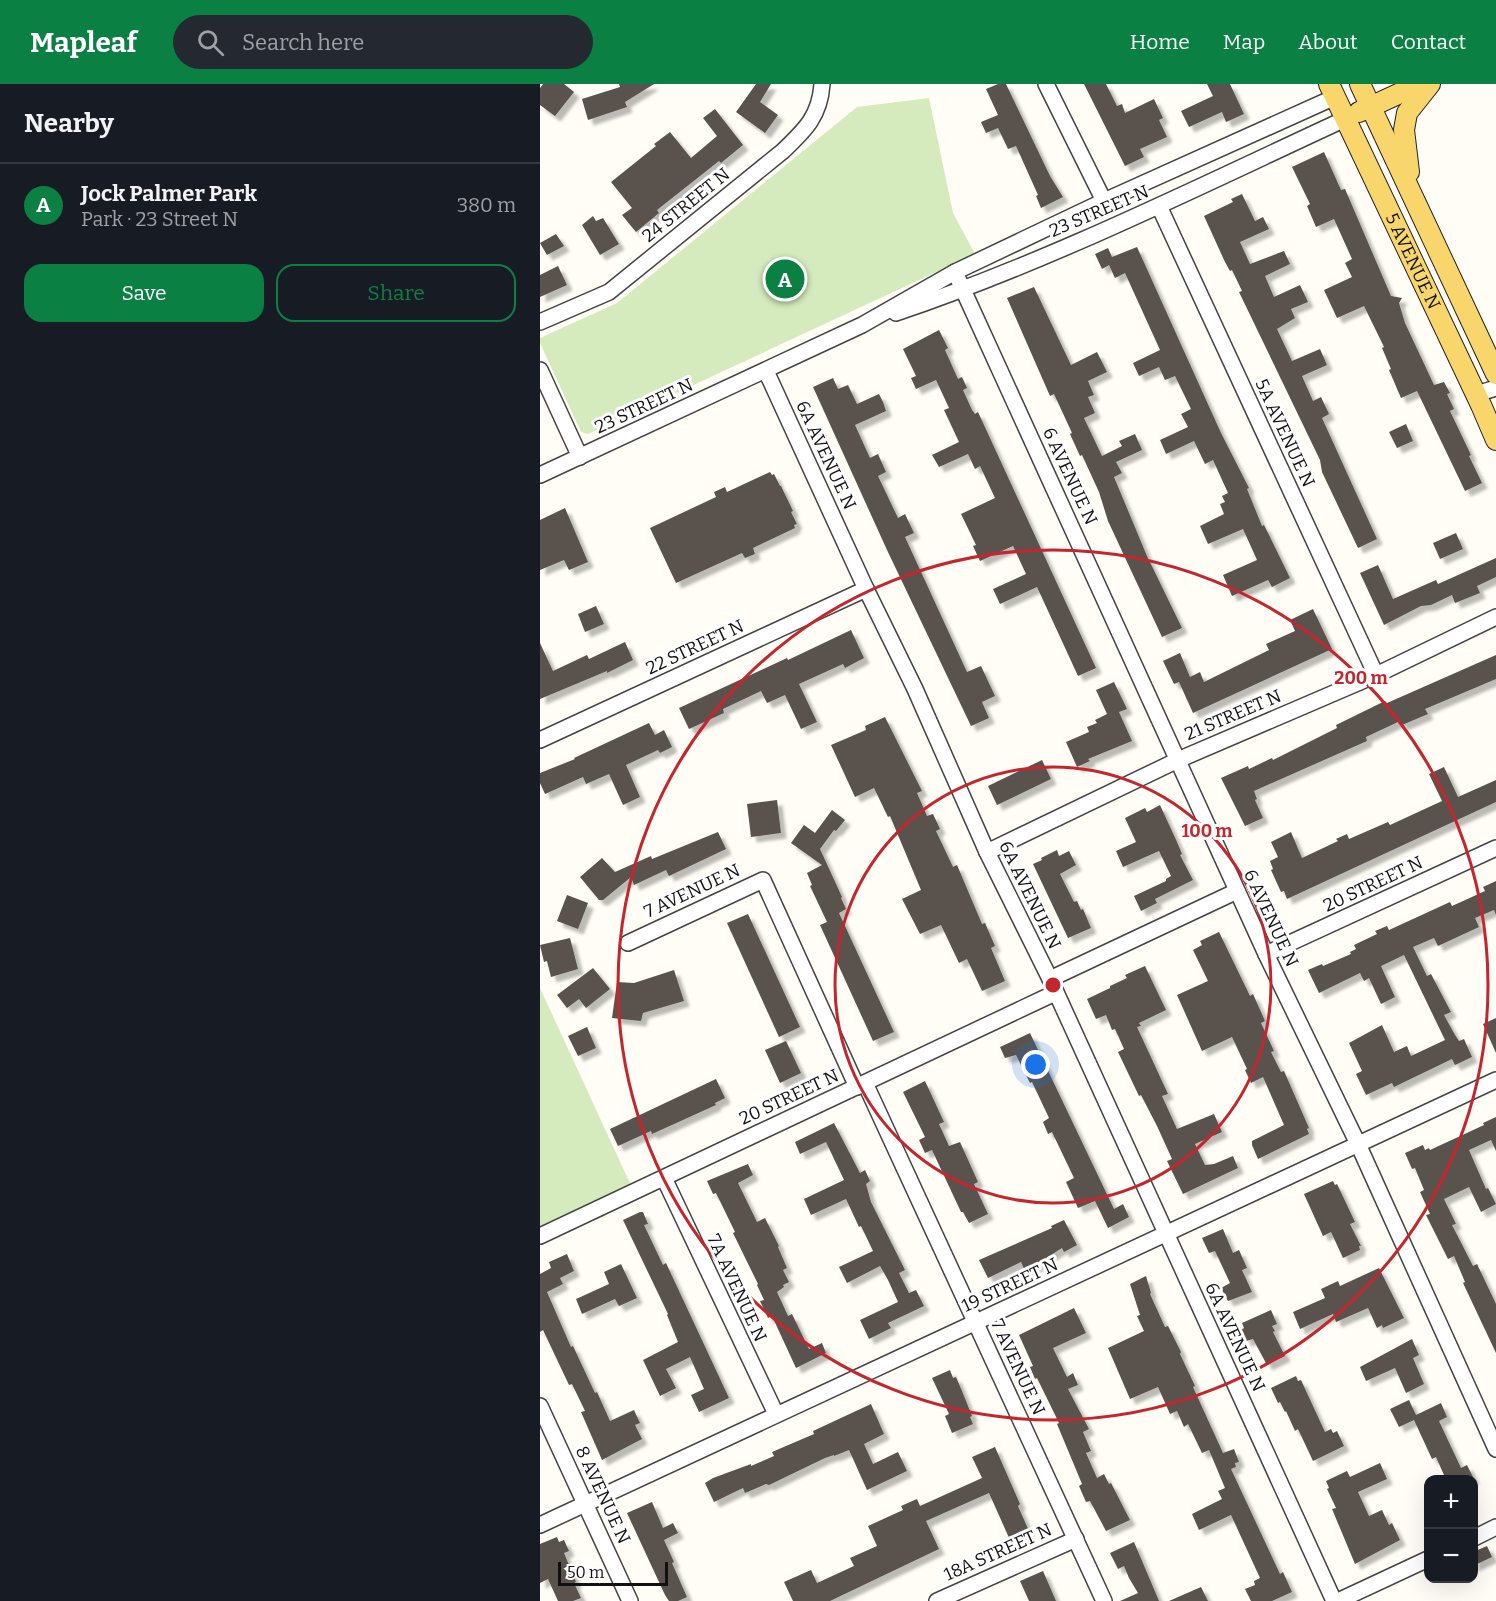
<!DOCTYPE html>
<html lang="en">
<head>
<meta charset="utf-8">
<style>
	:root { --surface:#171b24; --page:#242831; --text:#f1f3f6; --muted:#9ea1a6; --line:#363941; --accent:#0b8043 }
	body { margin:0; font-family:Bitter,serif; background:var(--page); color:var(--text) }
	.controls { position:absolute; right:18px; bottom:18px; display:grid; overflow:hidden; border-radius:12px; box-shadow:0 6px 24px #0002 }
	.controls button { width:54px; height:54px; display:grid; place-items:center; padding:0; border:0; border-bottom:2px solid var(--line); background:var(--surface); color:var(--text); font:30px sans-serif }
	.scale { position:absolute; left:18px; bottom:15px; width:110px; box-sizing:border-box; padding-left:6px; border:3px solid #111; border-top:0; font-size:16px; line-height:21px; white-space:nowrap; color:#111; -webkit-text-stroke:4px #fff; paint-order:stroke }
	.you { position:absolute; left:496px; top:981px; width:21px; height:21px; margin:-15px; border:4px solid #fff; border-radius:50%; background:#1a73e8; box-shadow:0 0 0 9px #1a73e833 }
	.badge { display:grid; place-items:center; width:39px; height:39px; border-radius:50%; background:var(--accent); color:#fff; font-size:20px; font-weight:700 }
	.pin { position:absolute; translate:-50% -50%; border:3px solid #fff; box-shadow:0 2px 6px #0006 }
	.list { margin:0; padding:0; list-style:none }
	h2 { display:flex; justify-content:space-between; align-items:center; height:78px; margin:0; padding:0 24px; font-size:26px }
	h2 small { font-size:20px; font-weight:400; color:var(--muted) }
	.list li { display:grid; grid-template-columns:39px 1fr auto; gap:18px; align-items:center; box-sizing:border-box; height:84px; padding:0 24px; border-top:2px solid var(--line) }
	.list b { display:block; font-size:22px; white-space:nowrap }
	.list p { margin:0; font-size:20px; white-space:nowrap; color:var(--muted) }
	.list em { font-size:20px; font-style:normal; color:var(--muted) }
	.actions { display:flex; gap:12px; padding:18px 24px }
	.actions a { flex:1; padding:14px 0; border:2px solid var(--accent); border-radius:18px; text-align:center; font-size:21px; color:var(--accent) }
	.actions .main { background:var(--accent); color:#fff }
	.icon { flex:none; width:33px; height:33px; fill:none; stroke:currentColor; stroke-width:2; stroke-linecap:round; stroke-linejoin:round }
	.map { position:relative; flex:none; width:956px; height:1517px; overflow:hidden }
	header { display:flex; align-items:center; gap:36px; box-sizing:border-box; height:84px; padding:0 30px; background:var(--accent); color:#fff }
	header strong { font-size:28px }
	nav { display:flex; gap:33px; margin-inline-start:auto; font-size:21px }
	.search { width:420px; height:54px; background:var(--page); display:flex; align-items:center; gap:15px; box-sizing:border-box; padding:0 21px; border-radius:33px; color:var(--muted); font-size:22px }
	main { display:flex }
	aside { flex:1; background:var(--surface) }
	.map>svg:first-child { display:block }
</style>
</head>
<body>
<header>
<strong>Mapleaf</strong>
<div class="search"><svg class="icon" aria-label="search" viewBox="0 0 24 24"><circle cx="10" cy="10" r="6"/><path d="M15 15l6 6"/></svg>Search here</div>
<nav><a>Home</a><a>Map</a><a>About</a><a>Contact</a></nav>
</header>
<main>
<aside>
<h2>Nearby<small></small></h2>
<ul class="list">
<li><span class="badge">A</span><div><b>Jock Palmer Park</b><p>Park · 23 Street N</p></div><em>380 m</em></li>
</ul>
<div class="actions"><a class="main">Save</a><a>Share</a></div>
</aside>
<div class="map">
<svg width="956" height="1517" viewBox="0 0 956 1517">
	<defs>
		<filter id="shadow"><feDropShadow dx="5.5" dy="5.5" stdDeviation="1.5" flood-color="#0004"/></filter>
	</defs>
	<rect width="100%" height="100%" fill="#fffdf5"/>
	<g fill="#d5ebbd">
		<polygon points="389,14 413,129 435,170 48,350 41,348 0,259 0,254 77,219 317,23"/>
		<polygon points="0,904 94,1108 0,1153"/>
	</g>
	<g fill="#5a524d" filter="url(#shadow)">
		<polygon points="3,0 24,0 34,8 15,32 0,21 0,4"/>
		<polygon points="79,0 114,0 85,18 87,23 48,36 42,15 80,3"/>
		<polygon points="216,0 231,0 220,18 238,31 225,49 196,28"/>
		<polygon points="458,0 466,0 510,92 523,113 501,124 496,112 498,111 476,62 468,65 458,44 446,49 441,38 458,31 446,5"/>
		<polygon points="544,0 566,0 577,22 582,20 585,29 614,15 623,34 619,36 627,53 600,65 604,73 585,82"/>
		<polygon points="667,0 690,0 704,30 686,38 682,28 649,43 641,27 673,12"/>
		<polygon points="175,25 203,61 181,79 179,77 117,126 119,129 96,148 82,131 92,124 71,98 116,62 114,60 130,48 151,74 177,52 163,34"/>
		<polygon points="784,68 801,106 805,105 851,212 862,214 859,219 865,239 894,301 904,298 910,309 907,310 914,325 910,327 931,371 929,372 942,399 925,407 877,307 861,314 849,286 851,285 842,264 844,263 824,222 797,234 784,206 812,193 805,179 812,175 794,135 776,143 767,122 770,120 752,83"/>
		<polygon points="702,110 715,137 723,133 729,145 700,158 710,180 744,167 750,180 725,192 734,213 760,201 768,218 751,225 755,234 737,245 752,277 780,265 787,281 762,292 773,317 781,313 789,330 782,334 837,455 818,464 782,388 780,376 699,208 702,207 692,186 690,187 685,178 664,132 693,118 691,115"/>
		<polygon points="53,132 56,137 63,134 79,160 60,171 42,141"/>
		<polygon points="16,150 24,162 7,171 0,159"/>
		<polygon points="597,163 681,349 709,404 707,405 722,442 724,441 730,453 750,494 732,503 728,496 692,512 683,491 717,476 703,445 668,460 660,442 684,430 680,420 685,418 682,412 688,409 673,376 665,380 654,357 626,370 620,356 648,343 641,330 651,325 635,292 625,296 619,283 599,292 593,279 620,266 585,189 575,194 569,181 562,185 555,170 568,164 572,173"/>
		<polygon points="18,182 27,201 0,213 0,191"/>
		<polygon points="494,203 531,281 557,268 567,288 548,297 554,311 548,313 555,329 544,334 562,372 582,362 579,357 595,350 602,366 576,378 582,389 574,393 607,472 642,544 622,553 568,437 559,408 542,371 540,372 530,350 532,349 514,310 510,312 467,214"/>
		<polygon points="399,246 408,264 405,266 418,295 422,293 427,304 423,306 432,326 435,330 438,328 556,584 538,592 497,503 460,520 453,505 486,490 473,462 440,477 433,462 436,461 421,430 455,414 440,382 435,385 428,370 399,383 392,371 419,358 404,326 409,324 396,296 376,305 371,294 376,292 363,265"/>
		<polygon points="293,294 298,305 308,301 317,320 339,310 343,318 346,327 315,341 330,374 338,370 346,388 338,392 358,434 365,430 374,449 365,453 427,588 441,582 455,612 442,618 449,634 431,642 347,466 273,303"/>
		<polygon points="866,340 873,357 857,364 849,348"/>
		<polygon points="230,388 232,391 234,390 240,402 241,402 253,427 251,428 257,440 254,441 255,444 213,464 215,470 205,474 202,469 136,499 110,444 176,413 174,408 185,403 187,408"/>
		<polygon points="25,424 48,478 29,486 24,476 0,486 0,436"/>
		<polygon points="916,449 923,465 900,475 893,459"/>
		<polygon points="956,474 956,493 937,502 940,509 915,519 912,511 891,521 881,522 844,541 820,489 838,481 853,515 896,496 898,500"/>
		<polygon points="56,522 64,540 45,548 38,530"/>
		<polygon points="773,525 792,565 653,629 639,598 634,600 623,577 640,569 650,593 660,588 664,598 729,566 726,560 755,547 750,536"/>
		<polygon points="311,546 324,574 305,584 303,580 259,600 277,638 261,645 245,611 227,619 221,607 183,625 184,629 149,645 139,624 247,574 248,576"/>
		<polygon points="85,558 93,576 67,589 67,587 0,615 0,559 13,587 47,571 49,575"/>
		<polygon points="956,571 956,595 885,625 888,630 862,641 860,637 826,653 827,657 714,707 717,715 715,716 723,734 705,742 681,694 708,682 709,685 732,674 733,676 797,644 796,641 845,617 847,619"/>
		<polygon points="574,598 587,625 579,628 592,657 548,675 550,677 537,683 526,658 549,648 547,643 557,639 555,636 567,630 556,606"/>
		<polygon points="345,633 382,707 377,709 387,732 393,730 400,745 396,747 413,783 417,781 442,840 445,839 455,862 451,864 465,897 442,907 427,875 419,879 401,841 380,850 362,815 381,806 350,732 348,733 334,704 315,713 291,661 326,646 325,642"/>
		<polygon points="109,639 115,651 124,646 132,663 120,669 118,666 86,681 100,713 83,721 69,690 46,700 43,693 5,710 0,699 0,689 35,675 34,674"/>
		<polygon points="502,676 511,695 457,721 448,702"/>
		<polygon points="904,683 918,713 956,696 956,718 747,815 744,807 741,808 731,786 733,785 730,777 738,773 731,758 751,748 762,774 798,757 796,755 807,750 809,755 848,738 850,741 902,717 889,690"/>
		<polygon points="237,716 241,749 211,753 207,720"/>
		<polygon points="620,721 637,758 642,770 640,771 653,796 615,815 617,819 601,827 594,812 626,797 626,795 631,792 619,767 583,783 576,767 596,758 585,734 605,724 607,728"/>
		<polygon points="292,726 305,736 296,747 294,746 280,765 302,813 301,814 306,825 299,829 354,948 333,957 280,841 287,838 270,802 272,801 267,789 282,781 251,759 264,741 275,749"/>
		<polygon points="178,748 186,765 129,792 126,786 94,801 91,793 63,816 59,816 40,793 62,774 75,788 111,772 112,775"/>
		<polygon points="517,766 519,772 529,767 536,781 520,790 534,818 537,817 541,826 543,825 551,844 528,854 493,780 502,776 501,774"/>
		<polygon points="956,797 956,831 954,826 935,834 939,843 898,862 894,854 873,863 887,892 891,890 911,928 904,931 915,951 919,957 924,955 932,973 915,981 912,975 854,1003 852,999 826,1011 816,990 822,987 809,959 842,941 854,968 867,962 871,972 905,956 864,871 841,882 855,913 841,920 829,894 824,897 820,889 779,909 768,886 782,880 783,882 811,870 810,868 816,865 814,861 837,850 835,847 847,842 849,846 910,818 912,822 945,807 943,803"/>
		<polygon points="27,811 48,819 38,845 17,837"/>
		<polygon points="208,830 260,943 239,953 187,839"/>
		<polygon points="679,848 710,912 713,910 725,937 721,939 734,967 731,968 741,988 744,987 769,1044 767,1045 769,1050 718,1075 712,1061 712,1057 744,1041 723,993 711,999 705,986 707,985 692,953 662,967 637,911 668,897 653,866 662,861 660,857"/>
		<polygon points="30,854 38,885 11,893 7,877 4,878 0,861"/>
		<polygon points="605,882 626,926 599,939 601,942 597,943 628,1010 622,1012 637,1045 674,1030 682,1048 655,1060 665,1081 674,1080 693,1072 698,1084 643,1110 627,1077 632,1075 617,1042 601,1011 599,1012 578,968 584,965 575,945 572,946 566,931 556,935 547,915 570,904 570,902 587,894 585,891"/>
		<polygon points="53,884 70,905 46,924 39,915 27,924 17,911"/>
		<polygon points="134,886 144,917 103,929 101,937 72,934 77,898 94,899"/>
		<polygon points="956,934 956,969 943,940"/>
		<polygon points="47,943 56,964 38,972 28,952"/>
		<polygon points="490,949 574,1125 583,1120 589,1133 568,1144 555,1117 538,1124 526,1098 534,1094 512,1048 508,1050 503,1038 509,1034 492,998 490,999 476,971 465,974 460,963"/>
		<polygon points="246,957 261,989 240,999 225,966"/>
		<polygon points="176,995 185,1014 175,1019 176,1021 112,1050 111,1047 78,1062 70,1045"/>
		<polygon points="385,997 404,1038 399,1040 409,1062 420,1058 438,1098 434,1100 448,1130 429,1139 423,1128 421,1128 392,1066 385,1069 379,1056 385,1053 363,1008"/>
		<polygon points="956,1033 956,1067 951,1056 929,1066 946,1105 948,1104 956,1120 941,1128 929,1103 904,1115 916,1140 912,1141 933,1182 937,1180 956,1220 956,1269 923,1199 925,1198 914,1172 908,1175 886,1131 890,1130 880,1108 884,1106 875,1084 872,1085 865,1069 883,1061 885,1066 889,1064 890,1066 944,1041 943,1039"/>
		<polygon points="294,1039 320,1089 325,1086 330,1097 326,1100 331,1118 365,1186 359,1189 369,1209 376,1206 384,1222 348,1239 351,1244 329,1255 320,1236 358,1218 348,1196 340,1182 307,1199 299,1183 333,1167 321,1142 319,1143 306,1115 271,1131 264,1115 304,1096 286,1058 260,1070 255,1058"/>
		<polygon points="208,1080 213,1091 198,1099 217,1138 225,1134 239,1162 238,1163 247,1184 243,1186 249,1198 243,1201 244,1203 237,1208 248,1232 252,1230 269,1265 282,1259 286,1269 256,1284 232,1232 228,1234 220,1217 224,1216 217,1201 218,1200 193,1149 195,1148 176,1109 173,1110 167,1097"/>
		<polygon points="793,1097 795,1101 797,1100 815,1138 810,1140 821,1162 819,1162 820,1166 803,1174 791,1148 783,1152 764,1110"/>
		<polygon points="100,1128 103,1128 108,1140 104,1141 123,1181 126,1179 189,1314 159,1328 151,1311 164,1305 150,1273 126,1285 136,1304 120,1312 103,1276 138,1258 127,1231 128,1230 83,1136"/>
		<polygon points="524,1136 537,1161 524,1168 522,1164 503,1176 505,1178 485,1187 481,1178 448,1194 439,1176 512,1144 511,1142"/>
		<polygon points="683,1145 693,1169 699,1166 707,1184 702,1186 712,1208 688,1217 681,1204 690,1199 675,1167 669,1169 662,1154"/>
		<polygon points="27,1170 34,1187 20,1194 23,1200 7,1208 31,1263 33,1262 55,1309 57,1308 70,1337 94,1326 100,1339 95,1341 102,1355 62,1376 41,1328 45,1327 32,1300 29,1301 3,1246 0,1248 0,1190 11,1184 9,1178"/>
		<polygon points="81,1180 97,1214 79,1222 75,1215 42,1230 36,1215 69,1200 64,1188"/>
		<polygon points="839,1184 864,1234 843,1244 842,1241 837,1244 828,1224 796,1238 793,1230 760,1245 753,1228 785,1214 781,1205 798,1197 800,1202"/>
		<polygon points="606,1192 611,1209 610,1210 625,1243 628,1242 641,1268 640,1270 655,1302 653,1303 683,1369 694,1365 699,1378 695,1379 696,1383 691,1385 740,1490 743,1488 752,1508 732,1517 711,1517 705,1505 715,1501 714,1497 720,1494 691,1431 659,1446 652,1430 682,1415 678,1407 685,1404 669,1366 662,1369 648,1340 644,1343 637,1327 630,1330 618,1303 590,1315 568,1264 604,1247 597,1232 600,1231 590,1200"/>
		<polygon points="534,1224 546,1249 513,1264 527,1293 533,1289 538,1301 528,1305 549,1345 543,1348 551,1367 546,1369 557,1394 564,1390 569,1400 571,1399 590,1436 566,1447 550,1417 546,1418 539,1402 542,1400 517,1340 519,1339 497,1294 495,1295 490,1283 493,1282 479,1251"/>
		<polygon points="731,1226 737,1240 732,1242 735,1247 733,1248 745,1272 727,1281 713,1255 706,1257 701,1246 704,1244 702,1239"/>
		<polygon points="872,1255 879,1271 873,1274 884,1300 866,1309 855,1284 826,1297 820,1283"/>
		<polygon points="410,1286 413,1294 416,1293 422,1307 432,1332 430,1333 433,1340 412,1349 405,1332 409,1330 392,1294"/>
		<polygon points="756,1292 758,1297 761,1296 785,1348 791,1345 793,1349 797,1347 804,1362 773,1377 758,1345 755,1347 746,1327 745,1328 740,1318 738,1319 731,1304"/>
		<polygon points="869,1316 876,1331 901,1319 907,1333 899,1337 921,1384 927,1381 934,1395 895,1395 904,1391 896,1373 892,1375 874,1336 859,1343 850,1325"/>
		<polygon points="331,1320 344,1350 324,1360 333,1380 358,1368 367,1387 327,1406 309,1366 294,1372 294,1371 285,1374 229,1401 226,1400 205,1409 203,1404 174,1418 165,1399 173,1394 211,1380 211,1382 234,1372 232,1368 274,1350 273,1347"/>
		<polygon points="455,1363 480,1420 478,1422 489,1447 470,1456 449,1409 386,1437 399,1465 290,1517 253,1517 244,1498 271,1486 277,1499 314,1482 310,1474 337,1462 328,1442 363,1426 361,1422 377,1415 380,1422 442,1394 432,1373"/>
		<polygon points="840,1379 847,1395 818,1408 829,1432 842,1426 849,1441 852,1439 860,1456 815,1480 792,1425 796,1424 787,1405 789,1404 786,1397 807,1387 810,1393"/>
		<polygon points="112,1418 123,1444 133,1439 138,1449 124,1456 134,1478 132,1479 147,1513 138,1517 129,1517 125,1511 87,1429"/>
		<polygon points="17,1453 19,1458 24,1456 29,1467 24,1469 36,1498 34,1499 41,1514 33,1517 18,1517 8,1495 0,1499 0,1460"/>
		<polygon points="594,1458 608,1491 619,1517 580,1517 598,1509 589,1494 584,1482 578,1485 570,1469"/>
		<polygon points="947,1462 952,1473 933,1482 933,1468"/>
		<polygon points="503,1487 516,1517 489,1517 480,1497"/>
		<polygon points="661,1503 668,1517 629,1517"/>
	</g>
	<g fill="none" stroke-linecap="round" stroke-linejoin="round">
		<g stroke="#444" stroke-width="18">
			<g id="minor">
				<polyline points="506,0 564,117"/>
				<polyline points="619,122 836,591"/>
				<polyline points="415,188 726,870 818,1060 956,1365"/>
				<path d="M356,229c154,-52 302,-126 449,-194"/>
				<path d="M0,238l69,-30 174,-141c22,-21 37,-35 39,-67"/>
				<polyline points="0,286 40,373"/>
				<polyline points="226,287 326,505 375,605 447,768 510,895 794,1517"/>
				<polyline points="936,310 956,304"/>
				<polyline points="0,391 322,241 415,188 564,117 795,13"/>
				<polyline points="0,656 326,505"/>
				<polyline points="447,768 638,676 836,591 956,533"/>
				<polyline points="88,859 223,796 317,1003"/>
				<polyline points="726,870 956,764"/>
				<polyline points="510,895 697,807"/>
				<polyline points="325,999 564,1517"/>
				<polyline points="124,1094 236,1330"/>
				<polyline points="0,1152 515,909"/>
				<polyline points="0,1322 90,1517"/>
				<polyline points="0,1441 956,996"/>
				<polyline points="934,1454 956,1443"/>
				<polyline points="397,1517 536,1455"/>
				<polyline points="798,1517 888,1475"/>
			</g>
		</g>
		<g stroke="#222" stroke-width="22">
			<g id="major">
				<path id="s1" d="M789,0l152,321 15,35"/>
				<polyline points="820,0 956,290"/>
				<polyline points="819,28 880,0"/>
				<polyline points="869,88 864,46 867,29 890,0"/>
			</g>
		</g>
		<use href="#minor" stroke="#fff" stroke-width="15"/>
		<use href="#major" stroke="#f9d66b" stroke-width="20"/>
	</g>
	<g fill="none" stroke="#c4262e" stroke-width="3">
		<circle cx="513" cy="901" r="218"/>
		<circle cx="513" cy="901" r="435"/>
	</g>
	<g text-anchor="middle" stroke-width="6" stroke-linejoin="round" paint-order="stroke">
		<g font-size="18" fill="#111" stroke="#fff">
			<text transform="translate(146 121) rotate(-39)" y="6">24 STREET N</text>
			<text transform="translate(559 127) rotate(-23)" y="6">23 STREET N</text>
			<text dy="6" stroke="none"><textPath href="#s1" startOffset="196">5 AVENUE N</textPath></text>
			<text transform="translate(104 322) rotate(-25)" y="6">23 STREET N</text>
			<text transform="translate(745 349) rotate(65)" y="6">5A AVENUE N</text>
			<text transform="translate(286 371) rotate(65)" y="6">6A AVENUE N</text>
			<text transform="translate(530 392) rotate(65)" y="6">6 AVENUE N</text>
			<text transform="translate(155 563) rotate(-25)" y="6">22 STREET N</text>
			<text transform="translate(693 631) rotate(-23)" y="6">21 STREET N</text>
			<text transform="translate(833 800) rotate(-25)" y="6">20 STREET N</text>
			<text transform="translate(152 807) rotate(-25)" y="6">7 AVENUE N</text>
			<text transform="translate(490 811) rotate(64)" y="6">6A AVENUE N</text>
			<text transform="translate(731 834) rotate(65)" y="6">6 AVENUE N</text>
			<text transform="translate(249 1013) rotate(-25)" y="6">20 STREET N</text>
			<text transform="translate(470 1201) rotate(-25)" y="6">19 STREET N</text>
			<text transform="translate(197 1204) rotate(65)" y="6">7A AVENUE N</text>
			<text transform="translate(695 1253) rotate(65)" y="6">6A AVENUE N</text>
			<text transform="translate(478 1283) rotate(65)" y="6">7 AVENUE N</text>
			<text transform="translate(63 1411) rotate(65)" y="6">8 AVENUE N</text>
			<text transform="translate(458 1468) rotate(-24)" y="6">18A STREET N</text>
		</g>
	</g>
	<circle cx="513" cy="901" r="9" fill="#c4262e" stroke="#fff" stroke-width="3"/>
	<g font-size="18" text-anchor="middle" font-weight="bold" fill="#c4262e" stroke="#fff" stroke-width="6" stroke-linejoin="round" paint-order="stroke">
		<text x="821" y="600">200 m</text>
		<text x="667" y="753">100 m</text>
	</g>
</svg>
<div class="controls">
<button>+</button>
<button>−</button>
</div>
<div class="scale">50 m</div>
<div class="you"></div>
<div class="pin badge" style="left:245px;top:195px">A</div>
</div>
</main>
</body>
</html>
